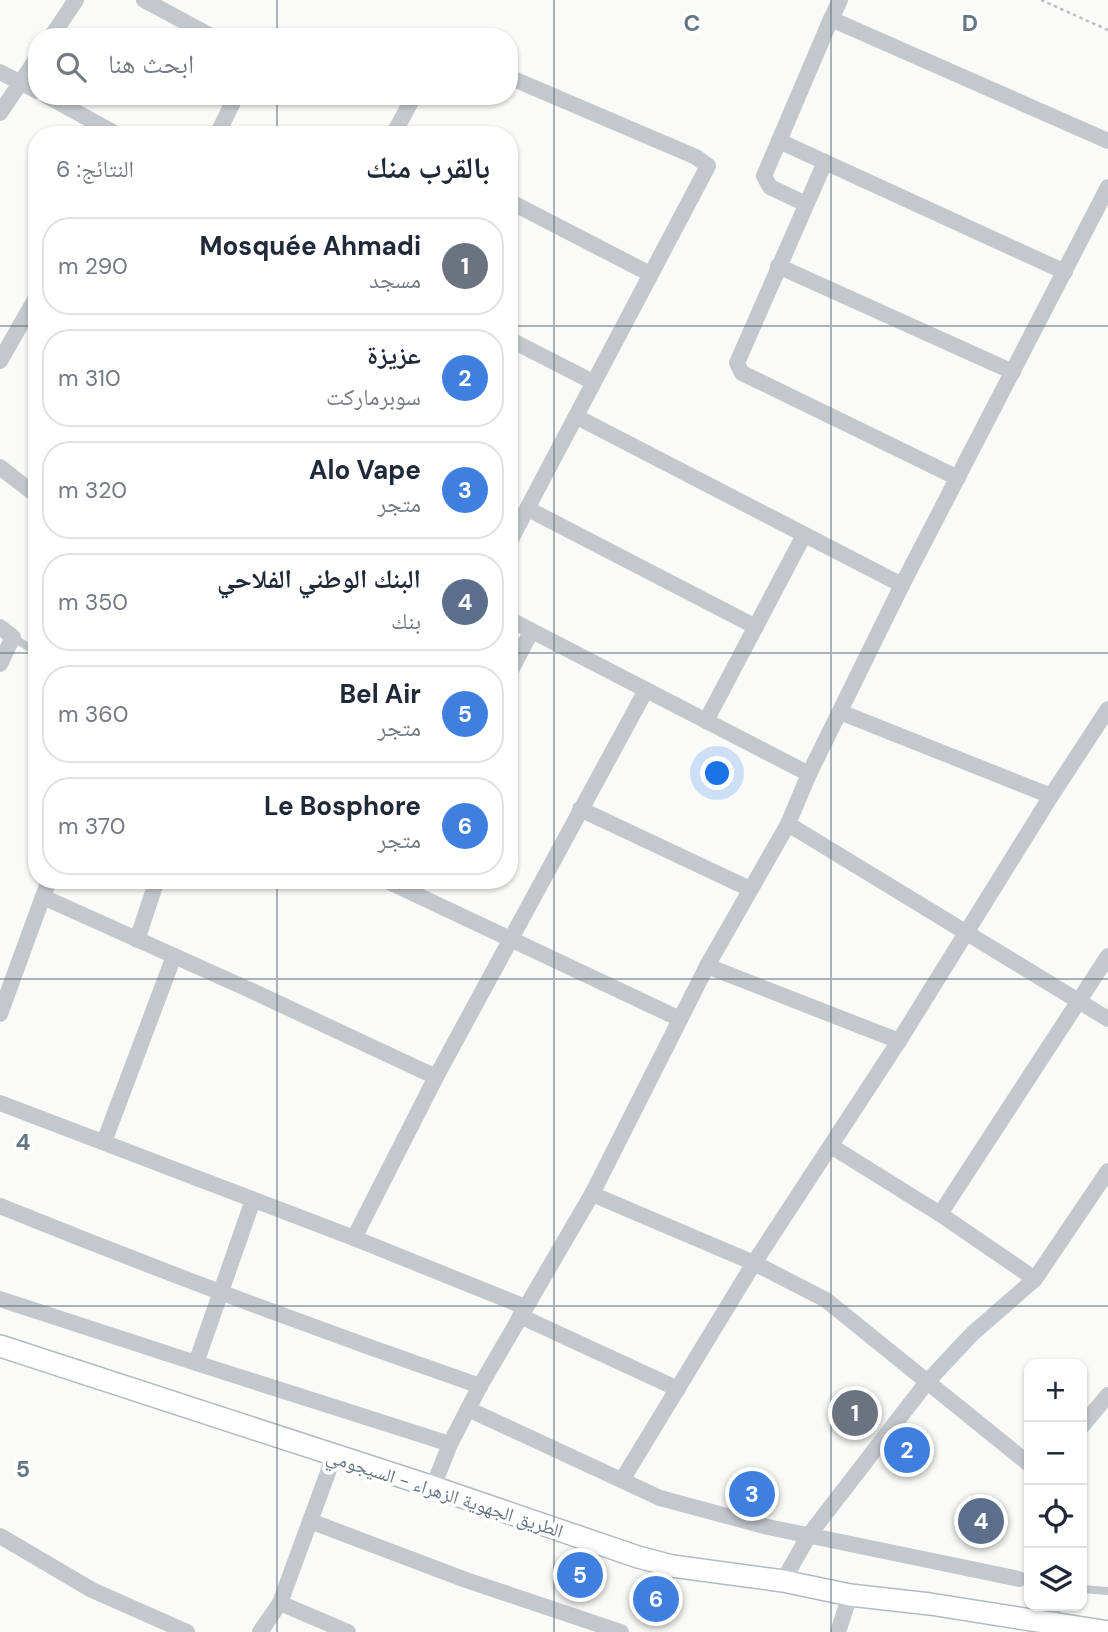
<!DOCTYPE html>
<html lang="ar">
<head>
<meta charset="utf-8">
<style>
	:root { --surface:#fff; --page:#f6f6f7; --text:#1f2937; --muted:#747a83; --line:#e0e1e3; --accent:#e4572e }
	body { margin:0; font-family:"DM Sans","Noto Naskh Arabic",sans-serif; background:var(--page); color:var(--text); direction:rtl }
	.controls { position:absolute; right:21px; bottom:21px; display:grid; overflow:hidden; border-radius:14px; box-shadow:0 2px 5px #0004 }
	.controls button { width:63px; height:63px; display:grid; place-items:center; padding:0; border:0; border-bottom:2px solid var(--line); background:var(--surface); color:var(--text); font:35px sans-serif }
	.you { position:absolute; left:718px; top:774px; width:24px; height:24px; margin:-18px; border:5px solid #fff; border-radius:50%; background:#1a73e8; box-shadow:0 0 0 10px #1a73e833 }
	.badge { display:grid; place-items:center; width:46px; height:46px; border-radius:50%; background:var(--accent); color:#fff; font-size:23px; font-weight:700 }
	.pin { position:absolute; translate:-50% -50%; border:4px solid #fff; box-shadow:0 2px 7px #0006 }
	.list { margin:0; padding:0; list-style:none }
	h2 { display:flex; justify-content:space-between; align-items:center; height:91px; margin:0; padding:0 28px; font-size:30px }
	h2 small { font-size:23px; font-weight:400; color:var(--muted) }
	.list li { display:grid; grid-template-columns:46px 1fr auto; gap:21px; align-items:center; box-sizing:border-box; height:98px; margin:0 14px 14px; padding:0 14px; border:2px solid var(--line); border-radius:28px }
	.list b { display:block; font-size:26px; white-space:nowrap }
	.list p { margin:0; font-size:23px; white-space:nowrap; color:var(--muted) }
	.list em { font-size:23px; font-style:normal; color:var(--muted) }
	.icon { flex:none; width:38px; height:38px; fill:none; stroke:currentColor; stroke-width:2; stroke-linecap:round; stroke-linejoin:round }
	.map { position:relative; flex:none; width:1108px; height:1632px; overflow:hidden; direction:ltr }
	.search { position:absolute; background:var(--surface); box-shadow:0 2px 5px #0004; left:28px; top:28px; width:490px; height:77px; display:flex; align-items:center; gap:18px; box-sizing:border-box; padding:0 24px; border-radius:28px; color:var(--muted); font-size:26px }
	.panel { position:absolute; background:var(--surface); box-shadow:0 2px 5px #0004; left:28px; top:126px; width:490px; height:763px; border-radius:28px; direction:rtl }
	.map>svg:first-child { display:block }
</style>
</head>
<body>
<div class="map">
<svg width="1108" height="1632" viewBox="0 0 1108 1632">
	<rect width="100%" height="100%" fill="#fafaf8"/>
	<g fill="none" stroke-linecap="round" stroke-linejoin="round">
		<g stroke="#b3babf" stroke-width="24">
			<polyline id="secondary" points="0,1346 433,1487 638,1557 672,1566 783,1581 850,1595 930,1604 1108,1632"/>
		</g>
		<polyline stroke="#bbbfc2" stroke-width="2.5" stroke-dasharray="3.5 3.5" stroke-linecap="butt" points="1041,0 1108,30"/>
		<g stroke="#c3c8cc" stroke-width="8">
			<polyline points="13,637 37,653"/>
			<polyline points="1082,1589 1108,1591"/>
			<polyline points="1049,1619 1060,1606"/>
		</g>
		<g stroke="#c3c8cc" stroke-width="16">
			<polyline points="144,0 213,37"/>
			<polyline points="840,0 831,19 1108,141"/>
			<polyline points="51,37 76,0"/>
			<polyline points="0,72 37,91"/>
			<polyline points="509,77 696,157 708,166 509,543"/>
			<polyline points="47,96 118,135"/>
			<polyline points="0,113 37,58"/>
			<polyline points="217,135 236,96"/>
			<polyline points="393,135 414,96"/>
			<polyline points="779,141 1065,272"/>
			<polyline points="825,162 737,363 742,373 958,478"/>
			<polyline points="509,201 650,274"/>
			<polyline points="806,204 770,187 764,176 831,19"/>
			<polyline points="778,266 1013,372"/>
			<polyline points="509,339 593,382"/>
			<polyline points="0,361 37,296"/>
			<polyline points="577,417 902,585"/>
			<polyline points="0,467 37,496"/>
			<polyline points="528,509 756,627"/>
			<polyline points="509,619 809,774"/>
			<polyline points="0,627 13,637 0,664"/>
			<polyline points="509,674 531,632"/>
			<polyline points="706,721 804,535"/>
			<polyline points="1051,796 1108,709"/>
			<polyline points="580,809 750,889"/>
			<polyline points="788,824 1108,1019"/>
			<polyline points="385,880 680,1019"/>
			<polyline points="43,897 250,990 436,1077"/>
			<polyline points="137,940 157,880"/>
			<polyline points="707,966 899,1041"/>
			<polyline points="0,1014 49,880"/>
			<polyline points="0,1103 354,1238 525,1307"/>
			<polyline points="104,1142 174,956"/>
			<polyline points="831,1146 940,1214 1035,1279"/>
			<polyline points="592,1194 754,1263 826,1300 1029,1464"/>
			<path d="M0,1206c158,64 318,124 480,180"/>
			<polyline points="940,1214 1108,956"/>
			<polyline points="354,1238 436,1077 646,690"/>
			<polyline points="0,1299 196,1363 253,1200"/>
			<polyline points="520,1316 678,1389"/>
			<polyline points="196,1363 450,1444"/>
			<polyline points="468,1409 660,1498 768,1527 1019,1579"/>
			<polyline points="1082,1426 1108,1395"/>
			<polyline points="622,1480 754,1263 899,1041 1051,796 840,712"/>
			<polyline points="433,1487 450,1444 480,1386 592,1194 707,966 788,824 809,774 902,585 1108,187"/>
			<polyline points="310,1521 466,1580 621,1632"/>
			<polyline points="0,1536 92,1590 187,1632"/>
			<polyline points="783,1581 809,1535 927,1382 972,1334 1035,1279 1108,1171"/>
			<polyline points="280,1603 348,1632"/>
			<polyline points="260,1632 280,1603 334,1456"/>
			<polyline points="838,1632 850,1595"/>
		</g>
		<use href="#secondary" stroke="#fff" stroke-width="21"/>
	</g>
	<path fill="none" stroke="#657683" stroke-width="2" stroke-opacity="0.55" d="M277,0v37M554,0v1632M831,0v1632M277,96v39M0,326h37M509,326h599M0,653h37M509,653h599M277,880v752M0,979h1108M0,1306h1108"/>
	<g text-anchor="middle" stroke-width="7" stroke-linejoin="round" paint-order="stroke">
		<g font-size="19" fill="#657683" stroke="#fff">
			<text transform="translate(445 1493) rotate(18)" y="7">الطريق الجهوية الزهراء - السيجومي</text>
		</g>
	</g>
	<g font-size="23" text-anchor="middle" font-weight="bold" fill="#657683" stroke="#fff" stroke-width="7" stroke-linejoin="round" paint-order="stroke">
		<text x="692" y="31">C</text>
		<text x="970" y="31">D</text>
		<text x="23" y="1150">4</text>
		<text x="23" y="1477">5</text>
	</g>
</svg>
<div class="controls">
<button>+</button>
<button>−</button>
<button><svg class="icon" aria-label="locate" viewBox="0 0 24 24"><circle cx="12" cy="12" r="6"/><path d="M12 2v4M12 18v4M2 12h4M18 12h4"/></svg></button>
<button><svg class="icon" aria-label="layers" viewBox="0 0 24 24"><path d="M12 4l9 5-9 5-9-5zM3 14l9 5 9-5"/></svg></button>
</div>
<div class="you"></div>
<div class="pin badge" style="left:855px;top:1413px;background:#6b7280">1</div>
<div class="pin badge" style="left:907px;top:1450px;background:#3f7fe0">2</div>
<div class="pin badge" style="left:752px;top:1494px;background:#3f7fe0">3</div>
<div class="pin badge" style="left:981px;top:1521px;background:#5c6f8a">4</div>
<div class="pin badge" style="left:580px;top:1575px;background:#3f7fe0">5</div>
<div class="pin badge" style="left:656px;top:1599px;background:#3f7fe0">6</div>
<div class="search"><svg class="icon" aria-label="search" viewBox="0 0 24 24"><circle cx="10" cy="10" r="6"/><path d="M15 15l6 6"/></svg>ابحث هنا</div>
<section class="panel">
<h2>بالقرب منك<small>النتائج: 6</small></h2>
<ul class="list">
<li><span class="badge" style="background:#6b7280">1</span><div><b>Mosquée Ahmadi</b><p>مسجد</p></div><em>290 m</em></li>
<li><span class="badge" style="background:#3f7fe0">2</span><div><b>عزيزة</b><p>سوبرماركت</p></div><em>310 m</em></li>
<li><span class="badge" style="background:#3f7fe0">3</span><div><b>Alo Vape</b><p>متجر</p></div><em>320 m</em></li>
<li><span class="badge" style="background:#5c6f8a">4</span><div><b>البنك الوطني الفلاحي</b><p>بنك</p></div><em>350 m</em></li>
<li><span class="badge" style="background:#3f7fe0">5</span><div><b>Bel Air</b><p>متجر</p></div><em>360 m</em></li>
<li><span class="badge" style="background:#3f7fe0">6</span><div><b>Le Bosphore</b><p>متجر</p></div><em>370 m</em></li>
</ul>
</section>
</div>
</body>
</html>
